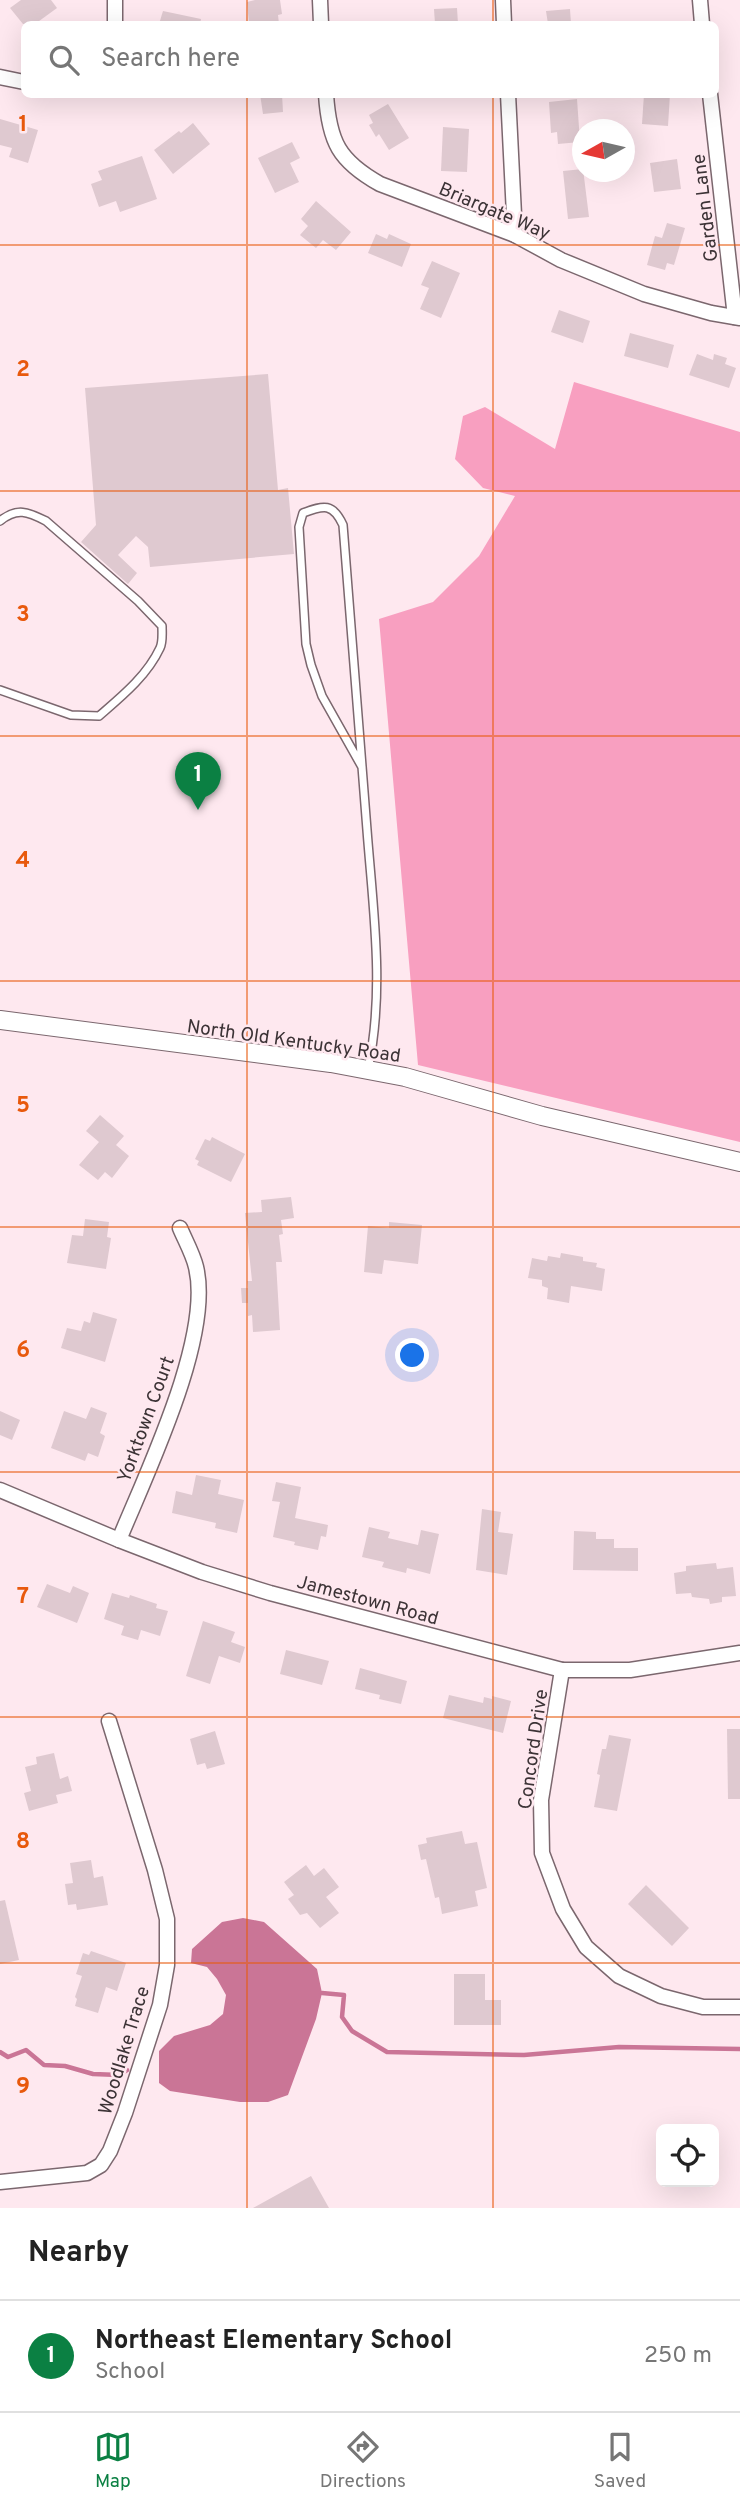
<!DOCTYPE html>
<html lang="en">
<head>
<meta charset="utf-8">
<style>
	:root { --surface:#fff; --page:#f2f2f2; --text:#222; --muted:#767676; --line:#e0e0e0; --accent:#0b8043 }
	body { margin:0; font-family:Overpass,sans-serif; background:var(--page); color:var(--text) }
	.controls { position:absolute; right:21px; bottom:21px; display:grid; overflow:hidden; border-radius:10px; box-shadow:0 7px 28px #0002 }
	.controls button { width:63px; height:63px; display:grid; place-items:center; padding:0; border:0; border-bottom:2px solid var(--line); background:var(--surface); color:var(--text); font:35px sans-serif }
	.compass { position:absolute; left:572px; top:119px; width:63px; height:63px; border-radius:50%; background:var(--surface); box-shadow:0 7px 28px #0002; rotate:262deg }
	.you { position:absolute; left:413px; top:1356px; width:24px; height:24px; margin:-18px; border:5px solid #fff; border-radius:50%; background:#1a73e8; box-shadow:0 0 0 10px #1a73e833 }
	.badge { display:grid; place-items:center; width:46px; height:46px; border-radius:50%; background:var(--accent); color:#fff; font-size:23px; font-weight:700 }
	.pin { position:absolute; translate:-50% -58px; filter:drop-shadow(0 2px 4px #0008) }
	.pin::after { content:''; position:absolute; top:37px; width:24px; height:21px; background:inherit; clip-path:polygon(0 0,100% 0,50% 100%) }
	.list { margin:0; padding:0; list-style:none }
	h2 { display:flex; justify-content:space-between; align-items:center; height:91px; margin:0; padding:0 28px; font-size:30px }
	h2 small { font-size:23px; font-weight:400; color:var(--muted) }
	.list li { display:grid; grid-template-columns:46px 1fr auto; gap:21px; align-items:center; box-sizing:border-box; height:112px; padding:0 28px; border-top:2px solid var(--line) }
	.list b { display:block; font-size:26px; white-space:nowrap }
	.list p { margin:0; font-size:23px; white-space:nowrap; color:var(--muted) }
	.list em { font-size:23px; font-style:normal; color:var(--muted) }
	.icon { flex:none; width:38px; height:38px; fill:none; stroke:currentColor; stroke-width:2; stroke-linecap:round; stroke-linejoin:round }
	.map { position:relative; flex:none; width:740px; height:2208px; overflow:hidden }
	.search { position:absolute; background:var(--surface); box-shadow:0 7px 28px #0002; left:21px; right:21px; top:21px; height:77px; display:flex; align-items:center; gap:18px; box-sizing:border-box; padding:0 24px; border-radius:10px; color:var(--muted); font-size:26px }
	.sheet { height:203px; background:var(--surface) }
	nav { display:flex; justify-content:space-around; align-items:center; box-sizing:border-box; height:98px; border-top:2px solid var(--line); background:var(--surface); font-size:19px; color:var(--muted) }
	nav a { display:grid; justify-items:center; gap:4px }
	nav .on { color:var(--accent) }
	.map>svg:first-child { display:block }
</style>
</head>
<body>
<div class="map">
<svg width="740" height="2208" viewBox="0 0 740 2208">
	<rect width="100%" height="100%" fill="#fee8ef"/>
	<polygon fill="#f89fc0" points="574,382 740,432 740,1142 418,1065 379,619 433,602 479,556 515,496 483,488 455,459 463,416 485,407 555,449"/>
	<polygon fill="#ca7596" points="243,1918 264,1922 317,1969 322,1993 316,2019 288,2095 268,2102 240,2102 170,2091 159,2083 159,2051 174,2036 210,2025 223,2014 226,1995 217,1979 207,1967 191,1963 192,1949 222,1922"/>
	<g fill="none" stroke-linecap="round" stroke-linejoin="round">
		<g stroke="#ca7596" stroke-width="4.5">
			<polyline points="322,1993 344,1995 342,2017 352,2031 387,2052 524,2055 619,2047 740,2049"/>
			<polyline points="0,2052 8,2057 26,2050 44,2065 65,2066 93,2074 119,2075 127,2070"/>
		</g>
	</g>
	<g fill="#dfc9d0">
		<polygon points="21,0 51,0 57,8 35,24 23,24 10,8"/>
		<polygon points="255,0 280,0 282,14 278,15 279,24 249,24 247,2"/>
		<polygon points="457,8 458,24 435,24 434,9"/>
		<polygon points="570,9 571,24 548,24 546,11"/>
		<polygon points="163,11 201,19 200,24 159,24"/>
		<polygon points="260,94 282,94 283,112 263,114"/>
		<polygon points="644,94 670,94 668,126 642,124"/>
		<polygon points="577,99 580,142 558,144 557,132 551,133 549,102"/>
		<polygon points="388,104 409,138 389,150 379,134 376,137 369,125 373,123 369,115"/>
		<polygon points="0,119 38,130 28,163 9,157 12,148 0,145"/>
		<polygon points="193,123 210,144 173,174 154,150 179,131 181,133"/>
		<polygon points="443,127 469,129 467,172 441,171"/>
		<polygon points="292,142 300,158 290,163 299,182 275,193 258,158"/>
		<polygon points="142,156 157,199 120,212 116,201 99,207 91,184 102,180 98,171"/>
		<polygon points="677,159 681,189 654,192 650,163"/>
		<polygon points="583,169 589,217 568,219 563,171"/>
		<polygon points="316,201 351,232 336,250 323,240 316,248 300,235 308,226 301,219"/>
		<polygon points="667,223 685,228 674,265 667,263 665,270 647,265 655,236 662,238"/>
		<polygon points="376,234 387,239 389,234 411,244 402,267 368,253"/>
		<polygon points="432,261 460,273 441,318 420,309 429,288 421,285"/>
		<polygon points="559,310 590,321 583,343 551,332"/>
		<polygon points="630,333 674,345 668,368 624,356"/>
		<polygon points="697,354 713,360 714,354 727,358 725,364 736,368 729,388 689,375"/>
		<polygon points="268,374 278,490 288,488 294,554 150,567 148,547 136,536 118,555 137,573 128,584 81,542 96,525 85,388"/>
		<polygon points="100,1115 124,1136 116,1145 129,1156 112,1178 105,1172 98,1180 79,1165 99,1142 86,1131"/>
		<polygon points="212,1137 245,1154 231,1182 197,1165 199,1161 195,1159 205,1139 210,1141"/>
		<polygon points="291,1197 294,1218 281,1220 283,1234 279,1235 282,1262 276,1262 280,1330 253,1332 252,1315 248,1316 248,1303 242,1303 241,1288 248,1288 247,1281 252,1281 245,1213 262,1212 261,1200"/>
		<polygon points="85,1219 109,1222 107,1237 111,1238 106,1269 67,1263 72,1235 83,1236"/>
		<polygon points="389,1222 422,1225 418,1264 384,1260 382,1274 364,1272 368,1226 389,1228"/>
		<polygon points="561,1253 583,1257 583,1261 597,1263 596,1267 605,1269 602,1291 571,1286 569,1303 547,1299 548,1288 542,1286 542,1280 528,1278 532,1258 547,1261 548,1256 560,1258"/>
		<polygon points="93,1312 117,1319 105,1362 61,1348 67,1328 81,1331 84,1321 90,1323"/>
		<polygon points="91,1407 107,1413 100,1433 105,1436 98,1457 88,1453 85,1461 51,1448 64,1411 86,1419"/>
		<polygon points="0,1411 20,1420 12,1440 0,1435"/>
		<polygon points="196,1475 221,1480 218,1494 244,1500 237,1533 215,1528 216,1523 172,1513 176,1491 192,1495"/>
		<polygon points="276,1482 301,1487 295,1518 328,1525 326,1537 321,1536 318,1550 294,1545 295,1542 273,1537 280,1502 272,1501"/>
		<polygon points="482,1509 501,1512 498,1532 513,1534 507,1575 476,1570"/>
		<polygon points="369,1527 390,1532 388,1538 418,1545 421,1530 439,1534 430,1574 407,1568 406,1573 382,1567 384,1562 362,1557"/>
		<polygon points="574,1531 596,1532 596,1539 614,1539 614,1548 638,1548 638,1571 573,1570"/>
		<polygon points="716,1563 717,1569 733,1567 736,1596 722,1597 722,1602 710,1604 709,1599 692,1597 691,1593 676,1594 674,1573 686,1571 686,1566"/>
		<polygon points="47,1584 70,1593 73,1586 89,1593 77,1623 37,1607"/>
		<polygon points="112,1593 129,1598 130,1595 157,1604 156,1608 168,1611 160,1636 141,1630 138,1640 121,1635 124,1626 104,1619"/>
		<polygon points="203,1621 235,1632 231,1642 245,1647 240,1663 219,1656 210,1684 186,1676"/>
		<polygon points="286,1650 329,1661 322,1685 280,1674"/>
		<polygon points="360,1668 407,1681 401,1704 379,1699 380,1695 355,1689"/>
		<polygon points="449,1695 483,1703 484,1697 492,1699 492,1696 511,1701 503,1733 443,1718"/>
		<polygon points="727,1729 740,1729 740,1799 728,1799"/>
		<polygon points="215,1731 225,1764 207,1769 205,1763 197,1765 190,1739"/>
		<polygon points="609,1735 631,1739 617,1811 594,1807 600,1775 597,1774 602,1749 606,1749"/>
		<polygon points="54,1753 60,1779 68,1776 72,1791 56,1795 58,1803 29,1811 24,1793 31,1791 25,1767 37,1764 36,1757"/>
		<polygon points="462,1831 465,1844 477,1842 487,1888 475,1891 478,1906 442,1914 439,1897 435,1898 426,1859 421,1860 418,1845 427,1843 426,1838"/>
		<polygon points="91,1860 94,1878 103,1876 108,1905 77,1910 76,1904 68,1905 65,1884 73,1883 70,1863"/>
		<polygon points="306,1865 314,1876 324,1868 339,1887 326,1897 339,1913 320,1928 307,1913 300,1915 288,1899 294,1895 284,1882"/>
		<polygon points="646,1885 689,1928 672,1946 628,1904"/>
		<polygon points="5,1900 19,1960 0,1964 0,1901"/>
		<polygon points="91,1951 126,1963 117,1991 106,1987 98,2013 75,2006 77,1999 75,1997 82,1976 76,1974 83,1953 89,1955"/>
		<polygon points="454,1974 485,1974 485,2000 501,2000 501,2025 454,2025"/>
		<polygon points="311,2176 329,2208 253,2208"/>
	</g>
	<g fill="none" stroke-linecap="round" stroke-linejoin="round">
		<g stroke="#7b676e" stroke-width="10">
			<g id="service">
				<path d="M0,521c17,-14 28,-9 46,0l92,80 24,25c0,7 1,16 -2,22 -13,28 -39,49 -61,68l-28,-1 -71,-25"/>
				<path d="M362,767l-40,-71 -11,-31 -5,-21 -7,-117 4,-14c21,-8 30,-10 40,12 8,102 16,203 24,305 6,79 18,160 1,239"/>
			</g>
		</g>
		<g stroke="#7b676e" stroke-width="17">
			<g id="minor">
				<polyline points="320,0 321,24"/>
				<polyline points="503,0 504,24"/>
				<polyline points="700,0 702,24"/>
				<polyline points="115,24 115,0"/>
				<polyline points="0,77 24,82"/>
				<path d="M326,94c3,48 13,67 54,90l135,51 46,25 83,34 67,19 29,5"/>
				<polyline points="508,94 515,235"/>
				<polyline points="710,94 735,317"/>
				<polyline points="0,1490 119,1540 202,1572 270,1593 562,1670 630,1670 740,1653"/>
				<path d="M119,1540c27,-66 94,-203 77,-273 -3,-13 -11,-27 -16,-39"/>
				<polyline points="562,1670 541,1800 542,1853 563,1909 586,1947 619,1976 661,1996 703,2007 740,2007"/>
				<polyline points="0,2182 87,2173 101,2165 110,2151 125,2113 160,2005 167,1965 167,1919 155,1870 109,1721"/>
			</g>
		</g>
		<g stroke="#7b676e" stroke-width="20">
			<polyline id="tertiary" points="0,1020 331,1063 405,1077 542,1116 740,1162"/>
		</g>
		<use href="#service" stroke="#fff" stroke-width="7"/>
		<use href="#minor" stroke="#fff" stroke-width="14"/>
		<use href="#tertiary" stroke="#fff" stroke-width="18"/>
	</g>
	<path fill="none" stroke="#e8590c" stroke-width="2" stroke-opacity="0.55" d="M247,0v24M493,0v24M247,94v2114M493,94v2114M0,245h740M0,491h740M0,736h740M0,981h740M0,1227h740M0,1472h740M0,1717h740M0,1963h740"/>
	<g text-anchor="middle" stroke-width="5" stroke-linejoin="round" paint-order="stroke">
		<g font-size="19" fill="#3c3336" stroke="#fee8ef">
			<text transform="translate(704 208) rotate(-97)" y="7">Garden Lane</text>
			<text transform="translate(495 210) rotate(23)" y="7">Briargate Way</text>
			<text transform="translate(294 1040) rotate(8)" y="7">North Old Kentucky Road</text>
			<text transform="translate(145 1419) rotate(-70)" y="7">Yorktown Court</text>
			<text transform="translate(368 1599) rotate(15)" y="7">Jamestown Road</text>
			<text transform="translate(532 1749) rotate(-82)" y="7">Concord Drive</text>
			<text transform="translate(123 2050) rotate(-73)" y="7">Woodlake Trace</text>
		</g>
	</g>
	<g font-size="23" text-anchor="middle" font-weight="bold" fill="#e8590c" stroke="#fee8ef" stroke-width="5" stroke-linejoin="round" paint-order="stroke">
		<text x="23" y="131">1</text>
		<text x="23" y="376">2</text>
		<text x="23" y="621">3</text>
		<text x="23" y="867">4</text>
		<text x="23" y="1112">5</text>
		<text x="23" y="1357">6</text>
		<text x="23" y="1603">7</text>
		<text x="23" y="1848">8</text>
		<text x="23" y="2093">9</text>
	</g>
</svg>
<div class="controls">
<button><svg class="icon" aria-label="locate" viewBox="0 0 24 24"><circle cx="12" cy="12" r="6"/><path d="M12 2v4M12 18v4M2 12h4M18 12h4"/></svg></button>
</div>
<svg class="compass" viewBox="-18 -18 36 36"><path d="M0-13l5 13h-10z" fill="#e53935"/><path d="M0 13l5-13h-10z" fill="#767676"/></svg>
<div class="you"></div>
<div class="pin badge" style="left:198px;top:810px">1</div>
<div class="search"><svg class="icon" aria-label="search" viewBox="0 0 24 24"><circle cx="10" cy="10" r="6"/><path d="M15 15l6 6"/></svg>Search here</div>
</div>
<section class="sheet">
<h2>Nearby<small></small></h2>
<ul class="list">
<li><span class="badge">1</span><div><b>Northeast Elementary School</b><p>School</p></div><em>250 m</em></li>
</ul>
</section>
<nav>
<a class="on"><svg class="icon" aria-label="map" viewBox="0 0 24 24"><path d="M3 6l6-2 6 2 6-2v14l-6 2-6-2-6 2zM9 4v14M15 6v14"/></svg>Map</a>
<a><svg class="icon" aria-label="directions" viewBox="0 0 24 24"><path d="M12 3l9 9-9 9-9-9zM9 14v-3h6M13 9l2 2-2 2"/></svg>Directions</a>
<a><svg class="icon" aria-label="saved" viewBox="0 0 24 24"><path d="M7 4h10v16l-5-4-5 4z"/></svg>Saved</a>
</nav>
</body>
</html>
